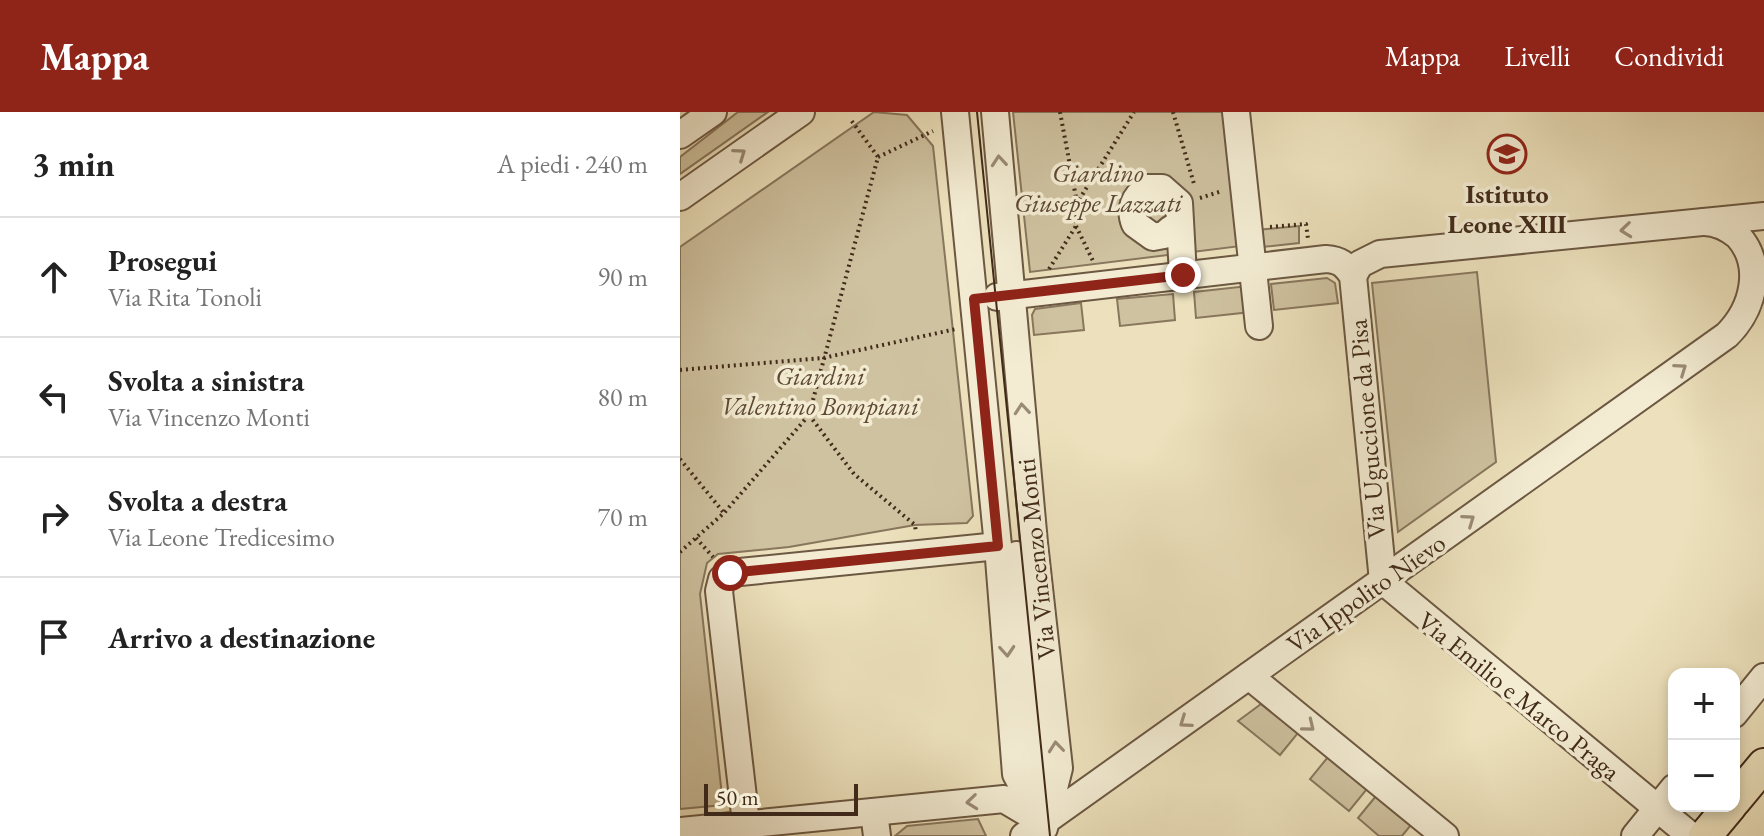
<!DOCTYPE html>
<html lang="it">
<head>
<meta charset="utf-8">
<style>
	:root { --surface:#fff; --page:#f6f6f6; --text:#222; --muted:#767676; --line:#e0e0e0; --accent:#8f2418 }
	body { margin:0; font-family:"EB Garamond",serif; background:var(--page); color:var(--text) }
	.controls { position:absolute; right:24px; bottom:24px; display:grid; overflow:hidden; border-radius:16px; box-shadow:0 4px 12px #0003 }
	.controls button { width:72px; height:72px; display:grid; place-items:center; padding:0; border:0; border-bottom:2px solid var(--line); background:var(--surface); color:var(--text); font:40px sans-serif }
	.scale { position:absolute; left:24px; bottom:20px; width:154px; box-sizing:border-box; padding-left:8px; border:4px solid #412a1a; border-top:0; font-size:22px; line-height:28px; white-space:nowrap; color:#412a1a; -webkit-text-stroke:6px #f3ecd3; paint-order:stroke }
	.stop { position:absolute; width:24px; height:24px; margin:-18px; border:6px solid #8f2418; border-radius:50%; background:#fff }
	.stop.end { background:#8f2418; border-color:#fff; box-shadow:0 2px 8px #0008 }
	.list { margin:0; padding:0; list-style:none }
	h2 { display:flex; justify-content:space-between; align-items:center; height:104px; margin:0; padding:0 32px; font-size:34px }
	h2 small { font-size:26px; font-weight:400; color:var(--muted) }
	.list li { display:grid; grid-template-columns:52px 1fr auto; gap:24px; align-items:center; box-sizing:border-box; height:120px; padding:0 32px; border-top:2px solid var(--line) }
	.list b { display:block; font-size:30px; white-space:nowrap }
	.list p { margin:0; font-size:26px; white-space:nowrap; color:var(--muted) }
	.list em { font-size:26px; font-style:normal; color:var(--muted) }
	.icon { flex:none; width:44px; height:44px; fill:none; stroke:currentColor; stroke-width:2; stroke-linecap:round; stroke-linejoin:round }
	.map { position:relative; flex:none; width:1084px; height:724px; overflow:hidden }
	header { display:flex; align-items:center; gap:48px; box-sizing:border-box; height:112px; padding:0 40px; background:var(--accent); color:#fff }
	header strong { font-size:38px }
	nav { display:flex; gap:44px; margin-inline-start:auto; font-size:28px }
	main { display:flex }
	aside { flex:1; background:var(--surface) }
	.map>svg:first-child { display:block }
</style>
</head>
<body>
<header>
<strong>Mappa</strong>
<nav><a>Mappa</a><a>Livelli</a><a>Condividi</a></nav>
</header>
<main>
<aside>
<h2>3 min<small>A piedi · 240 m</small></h2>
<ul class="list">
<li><svg class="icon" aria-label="ahead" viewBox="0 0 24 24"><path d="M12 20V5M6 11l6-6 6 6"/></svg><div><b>Prosegui</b><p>Via Rita Tonoli</p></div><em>90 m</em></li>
<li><svg class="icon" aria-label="left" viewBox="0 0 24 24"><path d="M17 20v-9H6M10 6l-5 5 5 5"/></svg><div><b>Svolta a sinistra</b><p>Via Vincenzo Monti</p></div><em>80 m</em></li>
<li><svg class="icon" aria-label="right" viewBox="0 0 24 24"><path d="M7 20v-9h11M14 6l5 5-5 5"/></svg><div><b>Svolta a destra</b><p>Via Leone Tredicesimo</p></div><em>70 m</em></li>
<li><svg class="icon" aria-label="arrive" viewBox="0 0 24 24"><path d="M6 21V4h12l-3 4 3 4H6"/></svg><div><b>Arrivo a destinazione</b></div></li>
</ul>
</aside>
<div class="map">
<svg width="1084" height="724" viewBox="0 0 1084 724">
	<rect width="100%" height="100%" fill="#ece1bc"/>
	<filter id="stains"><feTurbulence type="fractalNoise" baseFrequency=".0025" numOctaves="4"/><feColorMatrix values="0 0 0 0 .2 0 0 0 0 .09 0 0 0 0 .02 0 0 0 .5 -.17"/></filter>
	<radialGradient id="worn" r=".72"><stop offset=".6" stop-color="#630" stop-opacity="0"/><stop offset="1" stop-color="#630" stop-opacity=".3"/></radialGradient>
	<g fill="#cfc2a0" stroke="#88765d" stroke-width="2">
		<polygon points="58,0 88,0 0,62 0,45"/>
		<polygon points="194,0 227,3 253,34 293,404 287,411 235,413 109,435 38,442 27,451 20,482 43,693 0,697 0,135"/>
		<polygon points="333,0 545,0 561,134 350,160"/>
		<polygon points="619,114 619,131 582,135 577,118"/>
		<polygon points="797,160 816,350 718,420 692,171"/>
		<polygon points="647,166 655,171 658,191 594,198 591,172"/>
		<polygon points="568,174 571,200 516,206 514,180"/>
		<polygon points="493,182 495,208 440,214 437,187"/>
		<polygon points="401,191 404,218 354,223 352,203 355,197"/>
		<polygon points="581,592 618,621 600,643 558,609"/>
		<polygon points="648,645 687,677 669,699 630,667"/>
		<polygon points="696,684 731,713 722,724 699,724 678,706"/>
		<polygon points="298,707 306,724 215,724 227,714"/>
	</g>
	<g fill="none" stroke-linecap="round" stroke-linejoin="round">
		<g stroke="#6c5842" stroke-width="30">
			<g id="minor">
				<polyline points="275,0 318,434 336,662 363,711"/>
				<polyline points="315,0 354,431 379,656 364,716"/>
				<polyline points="556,0 579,214"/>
				<polyline points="0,23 33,0"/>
				<polyline points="0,85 121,0"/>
				<path d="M491,117l-7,6 -11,2 -18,-13c-6,-15 -1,-27 12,-36h15l17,15 4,72"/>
				<polyline points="673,164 680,152 700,142 1084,104"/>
				<path d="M317,185l329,-38c14,1 19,5 27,17l30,305"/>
				<polyline points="337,443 362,695"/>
				<polyline points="703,469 1011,724"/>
				<polyline points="569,564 765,724"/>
				<polyline points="1054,602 1084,565"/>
				<polyline points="194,700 197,724"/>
				<polyline points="66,711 39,479 42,467 50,461 318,434"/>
				<polyline points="0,719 324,687 361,709"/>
				<path d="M344,724l703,-501c27,-27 37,-70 11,-99 -11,-9 -21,-14 -34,-14"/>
				<polyline points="955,724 994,676"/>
			</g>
		</g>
		<g stroke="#412a1a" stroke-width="36">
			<g id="major">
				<polyline points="1054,689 1084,653"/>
				<polyline points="1025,724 1050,694"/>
			</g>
		</g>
		<g stroke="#412a1a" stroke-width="4" stroke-dasharray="2 4" stroke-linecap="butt">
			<polyline points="380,0 397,91"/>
			<polyline points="493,0 514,72"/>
			<polyline points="198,45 253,19"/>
			<polyline points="520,86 542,79"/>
			<polyline points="396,114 414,151"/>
			<polyline points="590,115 626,112 628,127"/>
			<polyline points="369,157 396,114 397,91 454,0"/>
			<polyline points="0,258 143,246 276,217"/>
			<polyline points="129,303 174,362 235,413 236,421"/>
			<polyline points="0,347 44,401"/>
			<polyline points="16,426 33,445"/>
			<polyline points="0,440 44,401 129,303 198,45 171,8"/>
		</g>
		<use href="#minor" stroke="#f3ecd3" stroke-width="26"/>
		<use href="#major" stroke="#ece1bc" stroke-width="32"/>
		<polyline stroke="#412a1a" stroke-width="2" points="297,0 370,724"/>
	</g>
	<defs><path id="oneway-chevron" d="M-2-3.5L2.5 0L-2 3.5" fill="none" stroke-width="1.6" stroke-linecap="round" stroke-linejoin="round" transform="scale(2)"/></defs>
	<g stroke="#9a8b76">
		<use href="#oneway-chevron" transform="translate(60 42) rotate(-35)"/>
		<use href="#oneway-chevron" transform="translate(319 49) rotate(-95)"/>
		<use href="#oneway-chevron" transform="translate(946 118) rotate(174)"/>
		<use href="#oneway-chevron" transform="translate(1001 257) rotate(-35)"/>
		<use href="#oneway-chevron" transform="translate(342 297) rotate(-95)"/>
		<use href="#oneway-chevron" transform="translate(789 408) rotate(-35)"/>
		<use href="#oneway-chevron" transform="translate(327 539) rotate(86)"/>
		<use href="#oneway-chevron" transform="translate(505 610) rotate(145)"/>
		<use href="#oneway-chevron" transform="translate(629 614) rotate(39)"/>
		<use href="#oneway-chevron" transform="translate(376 635) rotate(-96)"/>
		<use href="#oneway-chevron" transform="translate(292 690) rotate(174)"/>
	</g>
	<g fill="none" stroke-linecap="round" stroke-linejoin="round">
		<polyline stroke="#8f2418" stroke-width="10" points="50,461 318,434 294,187 503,163"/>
	</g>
	<defs>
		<g id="school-ring" transform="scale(2)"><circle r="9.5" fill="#f3ecd3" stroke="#8f2418" stroke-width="1.5"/><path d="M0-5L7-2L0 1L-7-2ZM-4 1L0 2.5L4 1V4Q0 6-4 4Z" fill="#8f2418"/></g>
	</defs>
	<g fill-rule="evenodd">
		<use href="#school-ring" x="827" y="42"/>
	</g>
	<g text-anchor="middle" stroke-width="7" stroke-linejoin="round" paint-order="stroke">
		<g font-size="26" font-style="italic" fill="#5d4835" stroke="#f3ecd3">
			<text x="418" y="70">Giardino<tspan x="418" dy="30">Giuseppe Lazzati</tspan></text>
			<text x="140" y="273">Giardini<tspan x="140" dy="30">Valentino Bompiani</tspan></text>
		</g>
		<g font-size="26" font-weight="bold" fill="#412a1a" stroke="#f3ecd3">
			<text x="827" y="91">Istituto<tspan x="827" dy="30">Leone XIII</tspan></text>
		</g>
		<g font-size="26" fill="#412a1a" stroke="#f3ecd3">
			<text transform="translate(687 317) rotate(-95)" y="9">Via Uguccione da Pisa</text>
			<text transform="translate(356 447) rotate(-96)" y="9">Via Vincenzo Monti</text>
			<text transform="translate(686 481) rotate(-35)" y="9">Via Ippolito Nievo</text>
			<text transform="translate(839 584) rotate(39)" y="9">Via Emilio e Marco Praga</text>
		</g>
	</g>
	<rect width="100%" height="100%" filter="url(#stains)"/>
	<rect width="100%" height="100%" fill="url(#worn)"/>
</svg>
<div class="controls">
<button>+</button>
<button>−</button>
</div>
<div class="scale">50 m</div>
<div class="stop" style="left:50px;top:461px"></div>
<div class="stop end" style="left:503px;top:163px"></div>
</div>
</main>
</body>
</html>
